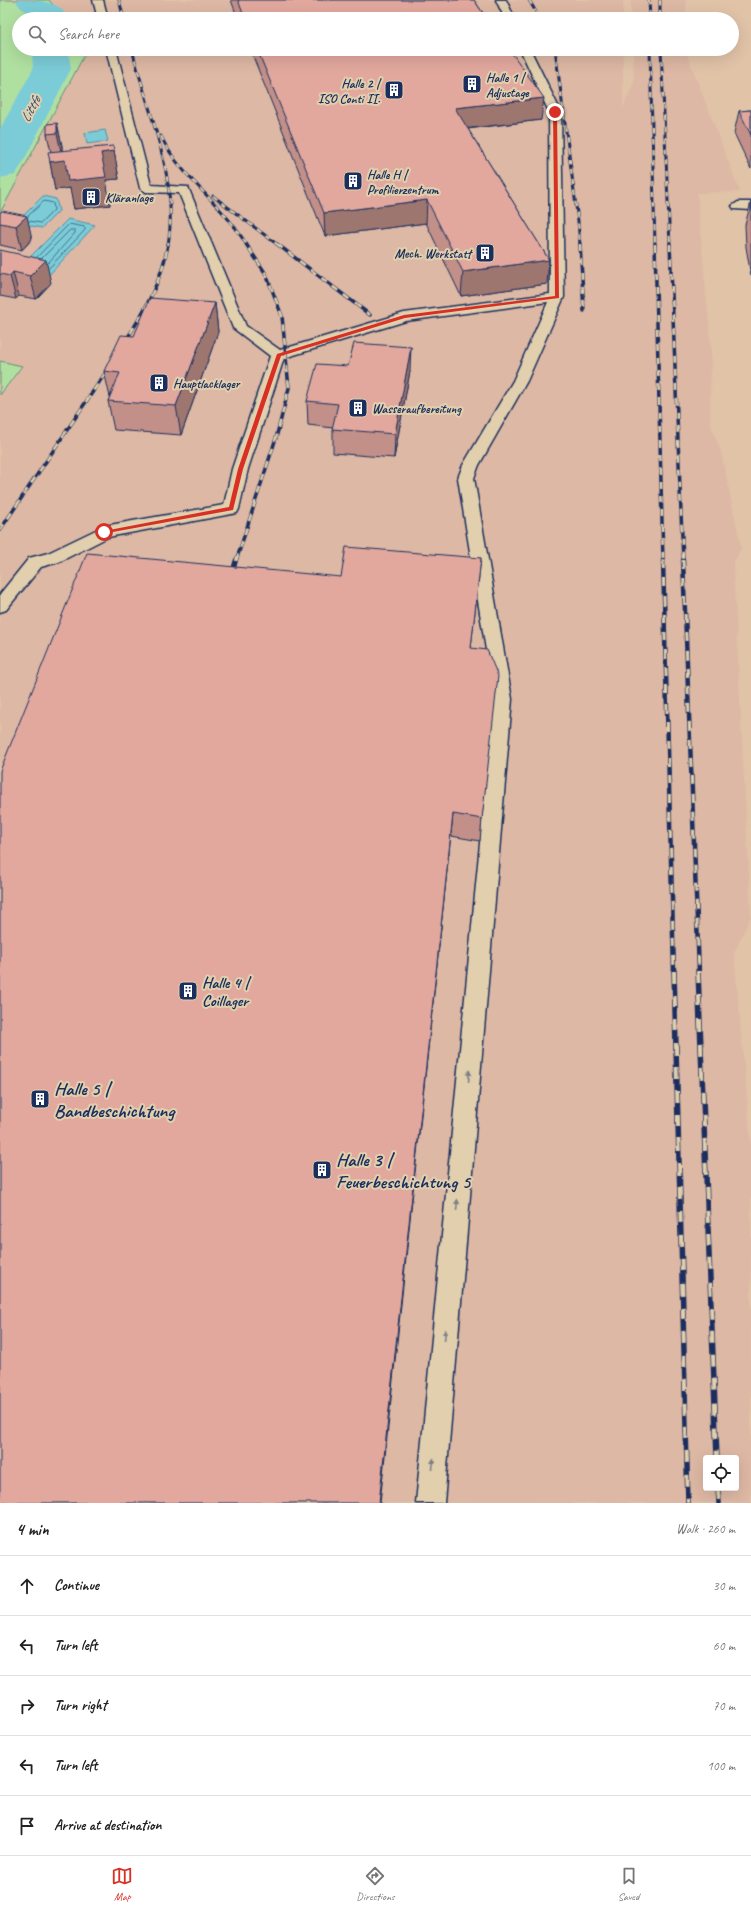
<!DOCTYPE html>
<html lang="en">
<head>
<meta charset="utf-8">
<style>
	:root { --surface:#fff; --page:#f2f2f2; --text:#222; --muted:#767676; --line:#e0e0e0; --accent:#d93025 }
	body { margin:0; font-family:Caveat,sans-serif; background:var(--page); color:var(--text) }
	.controls { position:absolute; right:12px; bottom:12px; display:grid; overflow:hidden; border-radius:4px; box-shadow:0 4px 16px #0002 }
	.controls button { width:36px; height:36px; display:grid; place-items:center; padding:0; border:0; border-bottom:1px solid var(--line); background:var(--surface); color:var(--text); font:20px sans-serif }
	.stop { position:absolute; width:12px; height:12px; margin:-9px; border:3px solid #d93025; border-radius:50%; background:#fff }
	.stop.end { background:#d93025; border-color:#fff; box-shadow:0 1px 4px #0008 }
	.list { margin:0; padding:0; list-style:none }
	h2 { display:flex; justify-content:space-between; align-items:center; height:52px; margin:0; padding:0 16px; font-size:17px }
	h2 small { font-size:13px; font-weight:400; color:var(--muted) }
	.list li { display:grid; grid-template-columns:26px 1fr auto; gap:12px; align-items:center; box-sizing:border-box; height:60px; padding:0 16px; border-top:1px solid var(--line) }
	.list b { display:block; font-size:15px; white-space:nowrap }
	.list em { font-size:13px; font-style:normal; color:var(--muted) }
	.icon { flex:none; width:22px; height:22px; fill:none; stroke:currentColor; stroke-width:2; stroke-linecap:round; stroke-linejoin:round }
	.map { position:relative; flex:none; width:751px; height:1503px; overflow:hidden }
	.search { position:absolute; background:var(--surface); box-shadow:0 4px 16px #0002; left:12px; right:12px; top:12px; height:44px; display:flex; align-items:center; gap:10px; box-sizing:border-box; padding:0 14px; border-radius:22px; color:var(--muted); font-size:15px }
	.sheet { height:352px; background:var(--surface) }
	nav { display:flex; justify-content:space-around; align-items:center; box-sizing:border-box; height:56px; border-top:1px solid var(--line); background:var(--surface); font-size:11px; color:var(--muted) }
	nav a { display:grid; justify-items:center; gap:2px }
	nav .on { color:var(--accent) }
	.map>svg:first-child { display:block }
</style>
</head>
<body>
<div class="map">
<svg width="751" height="1503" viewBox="0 0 751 1503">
	<rect width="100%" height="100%" fill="#e1c3a8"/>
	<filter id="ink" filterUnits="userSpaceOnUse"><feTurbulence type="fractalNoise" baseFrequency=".025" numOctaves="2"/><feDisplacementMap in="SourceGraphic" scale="8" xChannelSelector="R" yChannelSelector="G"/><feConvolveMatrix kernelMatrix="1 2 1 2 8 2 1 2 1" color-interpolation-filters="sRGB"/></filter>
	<g filter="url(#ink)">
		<g fill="#ddb8a4" fill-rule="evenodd">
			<polygon points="49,0 623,0 623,19 64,19"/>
			<rect x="631" y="0" width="55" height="19"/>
			<path d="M86,49h537v59l11,-25 -1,-34h52l55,143 -43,1 14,155 -1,75 11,29 20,96 -8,16 18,352 -17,37 17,192v358h-751v-1108l22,-28 -22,-6v-148l87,-162zM706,1458h30v30h-30z"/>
		</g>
		<g fill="#b0e0a0" stroke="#66887f">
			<polygon points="0,0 49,0 64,19 19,19 19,49 86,49 87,50 0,213"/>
			<polygon points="0,361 22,366 0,395"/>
		</g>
		<g fill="#7cccd7" stroke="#558da7">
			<polygon points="105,130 108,141 87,144 85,133"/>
			<polygon points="43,196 56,199 59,211 42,228 16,223"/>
			<polygon points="68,219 95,225 48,276 18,269"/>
		</g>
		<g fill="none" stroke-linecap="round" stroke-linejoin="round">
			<g stroke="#426e8e" stroke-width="1">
				<polyline points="28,216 44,201 53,203 54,210 41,223 29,221"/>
				<polyline points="37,257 69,224 85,227 85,230 49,268"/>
				<polyline points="42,258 70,230 75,230 75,233 48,263"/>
			</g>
			<g fill="#7cccd7" fill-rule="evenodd">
				<path d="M15,0c18,0 50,0 51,19h-36v-4l-10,-8z"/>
				<polygon points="32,49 68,49 71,69 21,166 15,175 0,178 0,129 33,69"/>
			</g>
			<g stroke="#1b2f5e" stroke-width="3">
				<g id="lane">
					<polygon points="93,0 103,0 108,19 98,19"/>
					<polygon points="496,0 506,0 515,19 505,19"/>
					<polygon points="106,49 116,49 151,185 188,187 246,326 280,350 404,313 550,294 549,112 520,49 530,49 561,112 564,297 527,381 479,465 474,478 512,699 444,1503 416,1503 494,699 458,478 463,465 513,381 548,302 406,321 284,358 248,469 239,509 237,513 108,537 59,562 41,567 6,610 0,612 0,594 29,558 48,553 104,526 224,505 232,469 270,356 233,328 179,193 146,192 140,188"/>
					<polygon points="738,202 751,202 751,210 734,209 732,206"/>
				</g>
			</g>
			<use href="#lane" fill="#e1cfad" fill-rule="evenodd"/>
			<g stroke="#1b2f5e" stroke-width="3">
				<g id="rail-far3">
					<polyline points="119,0 124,19"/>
					<polyline points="529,0 540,19"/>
					<polyline points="649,0 650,19"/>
					<polyline points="660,0 660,19"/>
					<path d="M132,49c16,64 47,129 36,196"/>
					<polyline points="555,49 578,221 580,245"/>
					<polyline points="650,49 655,245"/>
					<polyline points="661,49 670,245"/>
					<path d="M161,136c15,33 45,56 68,84 6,7 12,16 18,25"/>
					<polyline points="213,196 278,245"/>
				</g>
			</g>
			<g stroke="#1b2f5e" stroke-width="3.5">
				<g id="rail-far2">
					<polyline points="277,244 370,315"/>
					<polyline points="580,244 584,311"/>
					<polyline points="655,244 663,561"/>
					<polyline points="670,244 683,561"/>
					<path d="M123,345c20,-31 39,-64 45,-101"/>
					<polyline points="0,530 110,366"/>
					<polyline points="236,561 276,438 289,388 282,316 266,274 246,244"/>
				</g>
			</g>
			<g stroke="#1b2f5e" stroke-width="4.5">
				<g id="rail-far1">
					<polyline points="663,560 674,972"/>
					<polyline points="683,560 699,972"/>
					<polyline points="231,577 236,560"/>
				</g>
			</g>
			<g stroke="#1b2f5e" stroke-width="5.5">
				<g id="rail">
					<polyline points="674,971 688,1503"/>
					<polyline points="698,971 717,1458"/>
					<polyline points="718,1488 719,1503"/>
				</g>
			</g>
			<use href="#rail-far3" stroke="#e1cfad" stroke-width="2" stroke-dasharray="5.5" stroke-linecap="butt"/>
			<use href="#rail-far2" stroke="#e1cfad" stroke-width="2.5" stroke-dasharray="7" stroke-linecap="butt"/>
			<use href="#rail-far1" stroke="#e1cfad" stroke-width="3" stroke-dasharray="9" stroke-linecap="butt"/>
			<use href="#rail" stroke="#e1cfad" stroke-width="4" stroke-dasharray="12" stroke-linecap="butt"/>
		</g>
		<g fill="#c29088" stroke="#1b2f5e">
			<polygon points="231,0 474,0 487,19 238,19"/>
			<polygon points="250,49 509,49 541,120 468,129 549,260 547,284 461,296 426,223 325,236"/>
			<polygon points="751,110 751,169 734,133 739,111"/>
			<polygon points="57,123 62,146 62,151 114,151 119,179 106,180 110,205 74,209 70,188 55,190 50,162 51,152 47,134"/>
			<polygon points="751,202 751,276 746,247 745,225"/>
			<polygon points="0,213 32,239 22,250 0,245"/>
			<polygon points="0,250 51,283 36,299 19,296 16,299 0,296"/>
			<polygon points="215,303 218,332 181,435 114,430 108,401 110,397 104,371 134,336"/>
			<polygon points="410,371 394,458 333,453 333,428 308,425 307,401"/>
			<polygon points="481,558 471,648 482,819 480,841 451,836 341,577"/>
		</g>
		<g fill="#9e766f" stroke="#1b2f5e">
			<polygon points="544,98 541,120 454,130 455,108"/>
			<polygon points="57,123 62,146 62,156 57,133"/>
			<polygon points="114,151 119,179 106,180 110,205 74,209 70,188 55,190 50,162 101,153"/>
			<polygon points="427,200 426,223 325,236 324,213"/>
			<polygon points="27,216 32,239 22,250 16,226"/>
			<polygon points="46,260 51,283 36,299 30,276"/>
			<polygon points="549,260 547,284 461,296 463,272"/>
			<polygon points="13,272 19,296 16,299 10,276"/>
			<polygon points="215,303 218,332 181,435 176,406"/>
			<polygon points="411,347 410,371 394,458 395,434"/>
			<polygon points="453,814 380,1503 379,1503"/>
		</g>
		<g fill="#e2a89e" stroke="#1b2f5e">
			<polygon points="238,0 474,0 487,19 245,19"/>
			<polygon points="257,49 509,49 544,98 455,108 549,260 463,272 427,200 324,213"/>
			<polygon points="751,110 751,135 739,111"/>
			<polygon points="57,123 57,133 47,134 47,124"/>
			<polygon points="113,146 114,151 101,153 106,177 68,181 65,160 50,162 48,152"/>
			<polygon points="2,211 27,216 16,226 0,223 0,213"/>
			<polygon points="0,250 46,260 30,276 13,272 10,276 0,274"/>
			<polygon points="150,298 215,303 176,406 108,401 120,373 104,371 121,335 134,336"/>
			<polygon points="354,343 411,347 395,434 332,429 338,404 307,401 317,364 348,366"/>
			<polygon points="346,547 481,558 471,648 487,650 498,676 482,819 453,814 379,1503 0,1503 0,771 87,553 341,577"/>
		</g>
		<defs><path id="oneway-solid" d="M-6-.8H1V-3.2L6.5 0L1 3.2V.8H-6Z"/></defs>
		<g fill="#7e7f86">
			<use href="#oneway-solid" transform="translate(469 1076) rotate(-85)"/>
			<use href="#oneway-solid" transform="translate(457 1205) rotate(-85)"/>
			<use href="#oneway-solid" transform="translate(445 1335) rotate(-85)"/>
			<use href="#oneway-solid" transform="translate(433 1464) rotate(-85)"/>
		</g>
	</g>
	<polygon fill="#d93025" points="555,110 557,112 559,298 405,318 281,356 243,469 233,510 102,534 101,532 104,531 229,507 238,469 277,354 404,315 555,296 553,112"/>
	<defs>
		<g id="building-square" transform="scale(1)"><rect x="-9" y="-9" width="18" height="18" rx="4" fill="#1b2f5e" stroke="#e1cfad"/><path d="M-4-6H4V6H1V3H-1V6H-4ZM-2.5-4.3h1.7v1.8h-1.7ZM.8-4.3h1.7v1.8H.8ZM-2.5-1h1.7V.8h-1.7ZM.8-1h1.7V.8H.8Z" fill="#fff"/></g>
	</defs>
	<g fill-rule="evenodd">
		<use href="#building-square" x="472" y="84"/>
		<use href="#building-square" x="394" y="90"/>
		<use href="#building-square" x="353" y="181"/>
		<use href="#building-square" x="91" y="197"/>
		<use href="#building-square" x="485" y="253"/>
		<use href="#building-square" x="159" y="383"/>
		<use href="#building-square" x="358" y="408"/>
		<use href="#building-square" x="188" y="991"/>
		<use href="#building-square" x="40" y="1099"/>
		<use href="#building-square" x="322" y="1170"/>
	</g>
	<g text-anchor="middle" stroke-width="4" stroke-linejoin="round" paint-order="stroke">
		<g font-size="13" font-weight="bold" fill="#1b2f5e" stroke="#e1cfad" text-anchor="start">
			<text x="486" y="82">Halle 1 |<tspan x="486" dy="15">Adjustage</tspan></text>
			<text x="380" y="88" text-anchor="end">Halle 2 |<tspan x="380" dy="15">ISO Conti II.</tspan></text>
			<text x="367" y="179">Halle H |<tspan x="367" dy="15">Profilierzentrum</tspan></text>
			<text x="105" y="202">Kläranlage</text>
			<text x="471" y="258" text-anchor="end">Mech. Werkstatt</text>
			<text x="173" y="388">Hauptlacklager</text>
			<text x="372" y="413">Wasseraufbereitung</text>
		</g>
		<g font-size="14" font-style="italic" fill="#253f6a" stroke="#e1cfad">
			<text transform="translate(30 109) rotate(-62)" y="5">Littfe</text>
		</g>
		<g font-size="16" font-weight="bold" fill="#1b2f5e" stroke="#e1cfad" text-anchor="start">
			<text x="202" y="988">Halle 4 |<tspan x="202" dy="18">Coillager</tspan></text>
		</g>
		<g font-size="19" font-weight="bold" fill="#1b2f5e" stroke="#e1cfad" text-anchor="start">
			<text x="54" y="1095">Halle 5 |<tspan x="54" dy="22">Bandbeschichtung</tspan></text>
			<text x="336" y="1166">Halle 3 |<tspan x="336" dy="22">Feuerbeschichtung 5</tspan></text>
		</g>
	</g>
</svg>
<div class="controls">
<button><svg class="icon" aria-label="locate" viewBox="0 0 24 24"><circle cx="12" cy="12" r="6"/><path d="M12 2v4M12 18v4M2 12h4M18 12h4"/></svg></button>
</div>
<div class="stop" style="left:104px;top:532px"></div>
<div class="stop end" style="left:555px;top:112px"></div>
<div class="search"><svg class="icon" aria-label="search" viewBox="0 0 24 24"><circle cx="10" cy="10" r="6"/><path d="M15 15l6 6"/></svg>Search here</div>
</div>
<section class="sheet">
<h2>4 min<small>Walk · 260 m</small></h2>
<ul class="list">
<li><svg class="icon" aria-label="ahead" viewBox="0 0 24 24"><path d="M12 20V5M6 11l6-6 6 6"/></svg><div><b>Continue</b></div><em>30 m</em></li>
<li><svg class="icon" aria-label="left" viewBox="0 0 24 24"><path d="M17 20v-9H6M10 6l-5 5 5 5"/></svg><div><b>Turn left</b></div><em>60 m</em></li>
<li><svg class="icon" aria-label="right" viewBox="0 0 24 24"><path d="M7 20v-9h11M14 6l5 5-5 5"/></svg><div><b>Turn right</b></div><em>70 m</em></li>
<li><svg class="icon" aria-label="left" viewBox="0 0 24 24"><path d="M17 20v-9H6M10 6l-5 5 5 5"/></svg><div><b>Turn left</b></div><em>100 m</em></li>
<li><svg class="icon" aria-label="arrive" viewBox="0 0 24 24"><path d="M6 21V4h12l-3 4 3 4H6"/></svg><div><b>Arrive at destination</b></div></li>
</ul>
</section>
<nav>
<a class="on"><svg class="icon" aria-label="map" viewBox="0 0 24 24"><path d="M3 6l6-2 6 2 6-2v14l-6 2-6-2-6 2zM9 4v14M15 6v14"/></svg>Map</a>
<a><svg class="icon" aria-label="directions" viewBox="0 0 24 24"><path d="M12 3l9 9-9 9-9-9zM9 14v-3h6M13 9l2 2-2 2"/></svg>Directions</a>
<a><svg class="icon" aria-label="saved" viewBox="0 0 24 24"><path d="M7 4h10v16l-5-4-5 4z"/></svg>Saved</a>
</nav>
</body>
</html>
